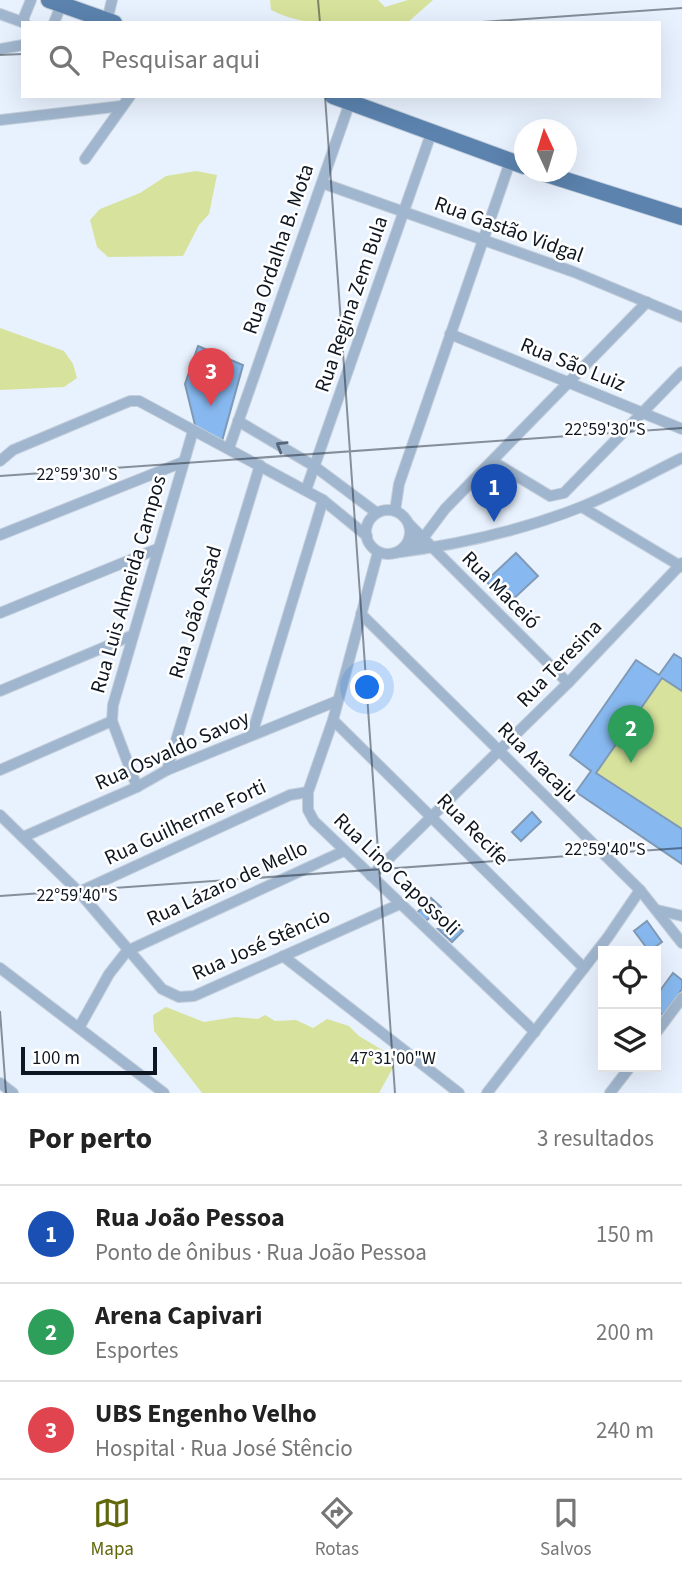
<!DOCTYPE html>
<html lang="pt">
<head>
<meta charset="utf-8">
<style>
	:root { --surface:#fff; --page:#f2f2f2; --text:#222; --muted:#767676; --line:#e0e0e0; --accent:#60680b }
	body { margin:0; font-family:"Source Sans 3",sans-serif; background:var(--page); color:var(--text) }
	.controls { position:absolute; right:21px; bottom:21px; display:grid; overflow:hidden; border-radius:0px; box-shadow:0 7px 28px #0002 }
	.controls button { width:63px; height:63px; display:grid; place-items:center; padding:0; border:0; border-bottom:2px solid var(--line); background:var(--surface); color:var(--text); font:35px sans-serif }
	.compass { position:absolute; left:514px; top:119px; width:63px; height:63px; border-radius:50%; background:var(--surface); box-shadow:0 7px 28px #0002; rotate:356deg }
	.scale { position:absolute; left:21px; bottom:18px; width:136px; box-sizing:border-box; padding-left:7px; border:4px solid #0e1721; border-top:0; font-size:19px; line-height:24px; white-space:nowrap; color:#0e1721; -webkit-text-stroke:5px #fff; paint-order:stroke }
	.you { position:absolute; left:368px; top:688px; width:24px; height:24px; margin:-18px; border:5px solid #fff; border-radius:50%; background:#1a73e8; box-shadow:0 0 0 10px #1a73e833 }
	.badge { display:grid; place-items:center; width:46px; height:46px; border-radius:50%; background:var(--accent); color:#fff; font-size:23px; font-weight:700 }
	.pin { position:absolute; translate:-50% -58px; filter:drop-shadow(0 2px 4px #0008) }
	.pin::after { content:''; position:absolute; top:37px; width:24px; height:21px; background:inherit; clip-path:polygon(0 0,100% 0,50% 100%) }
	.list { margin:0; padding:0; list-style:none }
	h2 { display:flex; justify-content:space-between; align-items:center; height:91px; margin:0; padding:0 28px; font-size:30px }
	h2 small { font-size:23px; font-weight:400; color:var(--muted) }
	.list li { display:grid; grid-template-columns:46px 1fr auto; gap:21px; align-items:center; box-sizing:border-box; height:98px; padding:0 28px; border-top:2px solid var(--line) }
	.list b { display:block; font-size:26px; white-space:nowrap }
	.list p { margin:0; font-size:23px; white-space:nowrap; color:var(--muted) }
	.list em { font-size:23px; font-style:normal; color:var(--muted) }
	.icon { flex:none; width:38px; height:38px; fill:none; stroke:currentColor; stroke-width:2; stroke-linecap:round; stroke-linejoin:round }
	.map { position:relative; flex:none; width:682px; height:1093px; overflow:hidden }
	.search { position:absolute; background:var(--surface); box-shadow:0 7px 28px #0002; left:21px; right:21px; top:21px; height:77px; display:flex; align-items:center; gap:18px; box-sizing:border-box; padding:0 24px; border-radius:0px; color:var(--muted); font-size:26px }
	.sheet { height:385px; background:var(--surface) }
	nav { display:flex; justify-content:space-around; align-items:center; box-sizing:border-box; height:98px; border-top:2px solid var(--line); background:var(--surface); font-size:19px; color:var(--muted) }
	nav a { display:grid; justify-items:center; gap:4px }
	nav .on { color:var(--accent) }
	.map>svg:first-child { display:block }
</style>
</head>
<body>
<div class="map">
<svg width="682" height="1093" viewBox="0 0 682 1093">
	<rect width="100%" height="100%" fill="#e8f2fe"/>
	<g fill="#d7e29c">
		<path d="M270,0h108l7,7 23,-7h25l-26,23c-44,0 -96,8 -136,-13z"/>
		<polygon points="196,171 217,175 209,214 199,225 183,256 108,257 97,247 90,220 100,209 140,193 166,176"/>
		<polygon points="0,328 64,351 73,364 77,378 64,387 0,390"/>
		<polygon points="674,654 682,659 682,864 576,792 591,771 570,755 636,660 659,675"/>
		<polygon points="166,1007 204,1022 235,1017 258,1019 265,1015 275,1021 296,1020 313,1028 327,1019 349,1026 359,1036 389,1054 394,1066 379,1093 202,1093 154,1031 153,1015"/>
	</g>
	<g fill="#87b9f0" stroke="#8099b4" stroke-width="2">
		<polygon points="198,346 243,365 222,441 196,429 185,384"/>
		<polygon points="516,553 538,576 508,604 486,581"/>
		<polygon points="674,654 682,659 682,691 662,678 596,773 682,829 682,864 576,792 591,771 570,755 636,660 659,675"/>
		<polygon points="532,812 541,822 521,841 512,832"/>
		<polygon points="431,898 441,907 426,921 417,913"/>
		<polygon points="647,921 662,942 649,951 634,931"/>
		<polygon points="457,926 463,931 452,942 438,929"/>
		<polygon points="673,973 682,980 682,989 663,1015 656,1010 656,996"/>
	</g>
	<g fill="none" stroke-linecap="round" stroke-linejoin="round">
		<g stroke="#c5cfdb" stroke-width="12">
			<g id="street">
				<polyline points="0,14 25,23"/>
				<polyline points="107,21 112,0"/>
				<polyline points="22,22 31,0"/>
				<polyline points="54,23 61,5"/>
				<polyline points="0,49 23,45"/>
				<polyline points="0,120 122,106"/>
				<polyline points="85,159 130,96"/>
				<polyline points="322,183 574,272 682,317"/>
				<polyline points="450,334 682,429"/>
				<polyline points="238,421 314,466 377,513"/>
				<polyline points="229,448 350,102"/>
				<polyline points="0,461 13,450 130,401 139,401 323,500 367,536"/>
				<polyline points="492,461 550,496 564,493 682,372"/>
				<polyline points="306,490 432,131"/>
				<polyline points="582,507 682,567"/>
				<circle cx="388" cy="532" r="22"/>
				<polyline points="395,511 399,484 510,162"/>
				<polyline points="409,524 568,683"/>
				<polyline points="0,535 183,462"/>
				<polyline points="402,549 424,537 445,509 647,302"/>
				<polyline points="378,552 333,720 308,792 308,810 314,821 535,1032"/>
				<path d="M394,553c62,-8 129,-23 187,-46 35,-14 68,-33 101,-49"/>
				<polyline points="0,613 157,549"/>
				<polyline points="361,614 640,890 682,943"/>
				<polyline points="0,691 131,636"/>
				<polyline points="333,720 584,968"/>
				<polyline points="252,734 323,500"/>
				<polyline points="0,770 112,721"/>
				<polyline points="167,770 260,465"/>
				<polyline points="137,787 112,721 113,705 193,431"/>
				<polyline points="0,815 79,892 162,989 179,997 194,996 400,904"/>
				<polyline points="23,837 137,787 167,770 337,701"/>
				<polyline points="371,876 568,683 682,563"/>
				<polyline points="79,892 290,795 308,792"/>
				<polyline points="657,910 682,916"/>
				<polyline points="283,956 459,1093"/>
				<polyline points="0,968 164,1093"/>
				<polyline points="80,1026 109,974 127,951 344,851"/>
				<polyline points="656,1033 682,998"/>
				<polyline points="0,1083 13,1093"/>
				<polyline points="487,1093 608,937 640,890"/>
				<polyline points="610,1093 630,1067"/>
			</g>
		</g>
		<g stroke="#c5cfdb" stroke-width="18">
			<g id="primary">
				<polyline points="49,0 114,23"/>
				<polyline points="333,96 524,166"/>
				<polyline points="540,172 682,217"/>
			</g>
		</g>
		<use href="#street" stroke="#a0b6ce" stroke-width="10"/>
		<use href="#primary" stroke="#5b83ae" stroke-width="16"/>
	</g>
	<defs><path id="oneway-chevron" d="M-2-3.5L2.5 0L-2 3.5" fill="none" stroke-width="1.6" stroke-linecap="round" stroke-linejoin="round" transform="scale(1.75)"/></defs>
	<use stroke="#576678" href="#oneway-chevron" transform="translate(281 446) rotate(-149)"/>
	<path fill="none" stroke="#0e1721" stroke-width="2" stroke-opacity="0.45" d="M318,0l2,23M468,23l214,-15M0,55l23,-1M325,96l70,997M0,476l682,-48M0,896l682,-48M0,1011l6,82"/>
	<g text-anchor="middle" stroke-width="5" stroke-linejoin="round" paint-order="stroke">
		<g font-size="21" fill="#0e1721" stroke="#fff">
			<text transform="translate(509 229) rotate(20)" y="7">Rua Gastão Vidgal</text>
			<text transform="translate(278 249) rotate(-71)" y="7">Rua Ordalha B. Mota</text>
			<text transform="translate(351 304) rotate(-71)" y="7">Rua Regina Zem Bula</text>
			<text transform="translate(573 364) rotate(22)" y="7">Rua São Luiz</text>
			<text transform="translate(128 584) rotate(-74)" y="7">Rua Luis Almeida Campos</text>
			<text transform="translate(501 590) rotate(45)" y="7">Rua Maceió</text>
			<text transform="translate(195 612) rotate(-73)" y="7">Rua João Assad</text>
			<text transform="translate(559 663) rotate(-46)" y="7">Rua Teresina</text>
			<text transform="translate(172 750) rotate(-24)" y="7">Rua Osvaldo Savoy</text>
			<text transform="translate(538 762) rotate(45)" y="7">Rua Aracaju</text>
			<text transform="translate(185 822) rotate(-25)" y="7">Rua Guilherme Forti</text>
			<text transform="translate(473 829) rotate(45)" y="7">Rua Recife</text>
			<text transform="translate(397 874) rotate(44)" y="7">Rua Lino Capossoli</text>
			<text transform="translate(227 883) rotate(-25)" y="7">Rua Lázaro de Mello</text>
			<text transform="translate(261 944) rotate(-24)" y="7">Rua José Stêncio</text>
		</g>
	</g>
	<g font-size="18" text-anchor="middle" fill="#0e1721" stroke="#fff" stroke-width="5" stroke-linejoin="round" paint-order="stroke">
		<text x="605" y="435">22°59'30"S</text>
		<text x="77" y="480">22°59'30"S</text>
		<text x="605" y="855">22°59'40"S</text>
		<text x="77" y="901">22°59'40"S</text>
		<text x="393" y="1064">47°31'00"W</text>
	</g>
</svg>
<div class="controls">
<button><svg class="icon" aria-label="locate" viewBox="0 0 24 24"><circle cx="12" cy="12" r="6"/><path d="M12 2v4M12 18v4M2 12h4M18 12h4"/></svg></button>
<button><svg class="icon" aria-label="layers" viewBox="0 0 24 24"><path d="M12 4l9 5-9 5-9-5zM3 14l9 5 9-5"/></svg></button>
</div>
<svg class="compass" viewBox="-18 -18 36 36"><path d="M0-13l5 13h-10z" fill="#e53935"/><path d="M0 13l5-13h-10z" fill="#767676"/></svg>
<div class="scale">100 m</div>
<div class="you"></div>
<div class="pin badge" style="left:494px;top:522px;background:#1a4fb4">1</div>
<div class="pin badge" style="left:631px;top:763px;background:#2e9e5b">2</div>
<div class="pin badge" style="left:211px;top:406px;background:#e0444e">3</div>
<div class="search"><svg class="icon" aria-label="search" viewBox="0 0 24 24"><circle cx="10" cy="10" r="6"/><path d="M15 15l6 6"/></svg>Pesquisar aqui</div>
</div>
<section class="sheet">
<h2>Por perto<small>3 resultados</small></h2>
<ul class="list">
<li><span class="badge" style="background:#1a4fb4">1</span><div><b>Rua João Pessoa</b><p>Ponto de ônibus · Rua João Pessoa</p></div><em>150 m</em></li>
<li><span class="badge" style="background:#2e9e5b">2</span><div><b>Arena Capivari</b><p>Esportes</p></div><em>200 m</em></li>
<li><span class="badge" style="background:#e0444e">3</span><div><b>UBS Engenho Velho</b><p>Hospital · Rua José Stêncio</p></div><em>240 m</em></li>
</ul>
</section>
<nav>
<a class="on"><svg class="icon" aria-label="map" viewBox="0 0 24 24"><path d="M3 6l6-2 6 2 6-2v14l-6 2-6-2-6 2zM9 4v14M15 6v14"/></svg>Mapa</a>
<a><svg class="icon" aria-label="directions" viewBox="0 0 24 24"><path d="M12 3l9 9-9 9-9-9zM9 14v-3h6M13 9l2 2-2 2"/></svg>Rotas</a>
<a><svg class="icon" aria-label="saved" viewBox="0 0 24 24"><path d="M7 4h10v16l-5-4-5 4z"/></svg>Salvos</a>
</nav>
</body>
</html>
